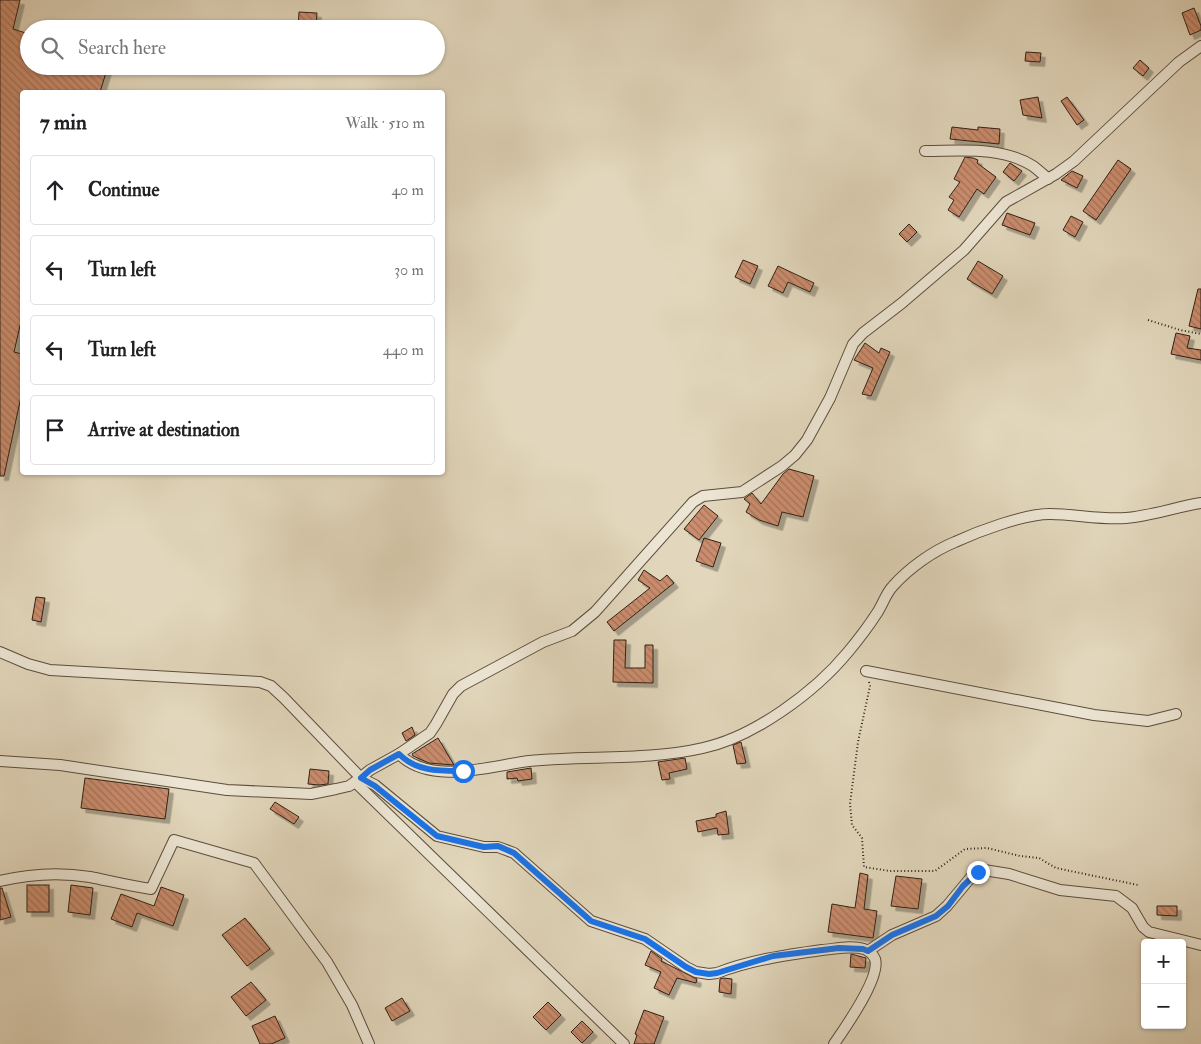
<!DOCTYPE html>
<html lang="en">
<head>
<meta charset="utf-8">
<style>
	:root { --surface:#fff; --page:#f6f6f6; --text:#202124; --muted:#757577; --line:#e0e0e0 }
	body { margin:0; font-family:"IM FELL Double Pica",serif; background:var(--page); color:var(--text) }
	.controls { position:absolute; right:15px; bottom:15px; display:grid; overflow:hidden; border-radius:5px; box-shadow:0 1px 4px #0004 }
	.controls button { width:45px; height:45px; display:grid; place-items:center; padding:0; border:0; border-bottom:1px solid var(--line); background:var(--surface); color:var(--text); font:25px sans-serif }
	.stop { position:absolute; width:15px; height:15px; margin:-11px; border:4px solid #1a73e8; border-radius:50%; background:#fff }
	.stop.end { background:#1a73e8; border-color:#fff; box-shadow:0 1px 5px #0008 }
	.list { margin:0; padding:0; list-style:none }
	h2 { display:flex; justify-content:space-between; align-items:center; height:65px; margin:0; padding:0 20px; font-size:21px }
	h2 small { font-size:16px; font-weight:400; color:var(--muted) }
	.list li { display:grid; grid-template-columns:32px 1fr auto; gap:15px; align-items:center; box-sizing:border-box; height:70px; margin:0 10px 10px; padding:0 10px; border:1px solid var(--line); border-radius:5px }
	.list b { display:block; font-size:19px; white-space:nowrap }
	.list em { font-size:16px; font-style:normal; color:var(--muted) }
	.icon { flex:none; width:28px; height:28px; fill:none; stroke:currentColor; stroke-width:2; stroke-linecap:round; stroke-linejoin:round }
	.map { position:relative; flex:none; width:1201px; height:1044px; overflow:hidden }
	.search { position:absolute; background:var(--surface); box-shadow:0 1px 4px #0004; left:20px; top:20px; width:425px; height:55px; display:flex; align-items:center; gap:12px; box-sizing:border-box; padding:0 18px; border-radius:28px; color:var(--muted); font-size:19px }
	.panel { position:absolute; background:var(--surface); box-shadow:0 1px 4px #0004; left:20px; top:90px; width:425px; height:385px; border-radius:5px }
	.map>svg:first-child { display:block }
</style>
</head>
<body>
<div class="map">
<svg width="1201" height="1044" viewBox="0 0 1201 1044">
	<defs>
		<pattern id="building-back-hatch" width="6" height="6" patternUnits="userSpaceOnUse" patternTransform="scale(1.25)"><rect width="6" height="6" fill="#cb8d6e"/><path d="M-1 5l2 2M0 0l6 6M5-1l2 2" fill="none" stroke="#a57359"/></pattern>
		<filter id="shadow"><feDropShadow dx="4.5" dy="4.5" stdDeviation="0" flood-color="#0004"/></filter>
	</defs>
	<rect width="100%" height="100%" fill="#e2d7bc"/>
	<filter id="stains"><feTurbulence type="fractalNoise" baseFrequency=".004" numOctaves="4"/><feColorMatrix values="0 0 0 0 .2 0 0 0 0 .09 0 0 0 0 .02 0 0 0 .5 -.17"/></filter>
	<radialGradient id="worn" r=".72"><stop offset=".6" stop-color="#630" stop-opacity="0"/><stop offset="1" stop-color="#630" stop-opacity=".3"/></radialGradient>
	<g fill="url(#building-back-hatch)" stroke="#2f2013" filter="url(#shadow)">
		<polygon points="0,0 20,0 13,29 29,34 29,66 108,66 100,92 22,92 22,317 14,352 22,354 22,392 4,476 0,476"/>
		<polygon points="1194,8 1201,26 1201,30 1190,35 1182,13"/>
		<polygon points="299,12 317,13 316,29 298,29"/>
		<polygon points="1026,52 1041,53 1040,62 1025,61"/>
		<polygon points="1140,60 1149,68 1143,76 1133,68"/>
		<polygon points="1038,97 1042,118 1023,115 1020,100"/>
		<polygon points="1067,97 1084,120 1077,125 1061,101"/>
		<polygon points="952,127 978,130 978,127 1000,129 999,144 950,139"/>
		<polygon points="965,157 973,158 978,160 977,163 996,177 984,194 977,189 959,217 948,210 954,200 949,197 960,182 954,179"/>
		<polygon points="1118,160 1131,169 1096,220 1083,211"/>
		<polygon points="1010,163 1022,171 1014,181 1003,172"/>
		<polygon points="1072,171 1083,176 1077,188 1061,180"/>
		<polygon points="1007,213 1035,223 1030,235 1002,225"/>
		<polygon points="1071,216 1083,222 1075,237 1063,230"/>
		<polygon points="909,224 917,232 907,242 899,234"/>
		<polygon points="743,260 758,266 750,284 735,277"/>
		<polygon points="978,261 1003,276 992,294 967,279"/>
		<polygon points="778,266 814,283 810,292 788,282 783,293 768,286"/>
		<polygon points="1198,289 1201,289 1201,329 1189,326"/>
		<polygon points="1176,333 1190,336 1187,348 1201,350 1201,360 1171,354"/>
		<polygon points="865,343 879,353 881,348 890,352 871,396 862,394 873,368 854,360"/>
		<polygon points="789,469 814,476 803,517 782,512 778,526 759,520 746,512 750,504 744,499 752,493 761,504 783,474"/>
		<polygon points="704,505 718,516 699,540 684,529"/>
		<polygon points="704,538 721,543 713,567 696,561"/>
		<polygon points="644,570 660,581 667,575 674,583 614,631 607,622 650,588 638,580"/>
		<polygon points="36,597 45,598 41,622 32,620"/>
		<polygon points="614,640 626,640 625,668 645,668 645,645 653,645 653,683 613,682"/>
		<polygon points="412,727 415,735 406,741 402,733"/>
		<polygon points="438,738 454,765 429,763 413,756 412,754"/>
		<polygon points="741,742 746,763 737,764 733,745"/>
		<polygon points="685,758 687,769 669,773 670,779 662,780 658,762"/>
		<polygon points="531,768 532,779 518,781 517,778 507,779 507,772"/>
		<polygon points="310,769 329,771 328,784 319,785 308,784"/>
		<polygon points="85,778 169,789 165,819 81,808"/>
		<polygon points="275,802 299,817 294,824 270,809"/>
		<polygon points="726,811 729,834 718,835 717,828 698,832 696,821 716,817 716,814"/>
		<polygon points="860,873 868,875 864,909 877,911 873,938 828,932 832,904 855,908"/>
		<polygon points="896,876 922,879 918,909 891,906"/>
		<rect x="27" y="885" width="22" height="27"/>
		<polygon points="71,885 93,888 90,915 68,912"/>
		<polygon points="161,887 184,895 173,926 137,913 132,927 111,919 121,894 154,906"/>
		<polygon points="0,888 2,888 11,917 0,920"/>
		<polygon points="1157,906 1177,906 1177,916 1157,915"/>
		<polygon points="245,918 270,949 247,966 222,935"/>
		<polygon points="651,951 662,959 661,961 697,979 696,983 677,978 669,995 654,988 661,972 645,965"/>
		<polygon points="851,954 866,958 865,968 850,967"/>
		<polygon points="723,978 732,979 731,994 719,992 720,979"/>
		<polygon points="251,982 266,1000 246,1016 231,997"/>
		<polygon points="402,998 410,1011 392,1021 385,1008"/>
		<polygon points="548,1002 561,1015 546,1030 533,1017"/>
		<polygon points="644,1010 664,1017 654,1044 634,1044 637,1035 635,1034"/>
		<polygon points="275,1016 285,1038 271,1044 260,1044 252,1026"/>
		<polygon points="582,1021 593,1032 582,1043 571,1032"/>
	</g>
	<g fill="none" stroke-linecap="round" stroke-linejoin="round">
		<g stroke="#5c4e3d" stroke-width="12">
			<g id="street">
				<path d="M925,151c36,0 76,-5 108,15 5,4 10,8 15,13"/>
				<path d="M0,652l28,12 22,6 210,12 11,4 13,12 77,80 14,7 62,51 47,11h14l16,6 77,68 54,18 41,28 10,5 13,2 8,-1c34,-13 69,-18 105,-23 13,-1 29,-5 42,-1 4,1 9,5 11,10 6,18 -30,69 -41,85"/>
				<polyline points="866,671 1094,715 1148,721 1176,714"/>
				<path d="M399,754c32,32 91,12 130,7 57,-6 118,0 174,-13 51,-11 112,-56 145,-96 10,-12 20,-25 29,-39 6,-9 9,-20 16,-27 16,-18 40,-35 62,-44 24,-11 69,-28 95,-28 25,0 50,6 76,4 25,-2 50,-11 75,-15"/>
				<polyline points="0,761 60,765 227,790 311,794 336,789 349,786 355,782 370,770 399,754 430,733 436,724 453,694 461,686 543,642 572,631 595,612 693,502 703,496 742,492 782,466 795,455 807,440 830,398 853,344 863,333 902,303 964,250 1006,202 1056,174 1074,161 1179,62 1201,46"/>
				<polyline points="355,782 624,1044"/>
				<path d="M0,881c29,-7 60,-9 90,-4 20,4 40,9 61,12l23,-49 80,23 73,99 25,43 17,39"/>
				<polyline points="868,951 892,935 936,916 947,906 972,876 984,870 1009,874 1060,890 1116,896 1132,908 1143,927 1149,932 1201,945"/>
			</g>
		</g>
		<g stroke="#2f2013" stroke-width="2" stroke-dasharray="1 2.5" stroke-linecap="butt">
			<polyline points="1148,320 1180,330 1201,334"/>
			<polyline points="869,682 870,686 858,742 850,804 852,825 862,838 864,867 890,871 935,871 965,849 987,848 1020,856 1039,858 1056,868 1138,885"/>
		</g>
		<use href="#street" stroke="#ece5d3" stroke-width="10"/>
	</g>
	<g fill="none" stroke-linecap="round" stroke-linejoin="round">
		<path stroke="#1a73e8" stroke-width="6" d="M463,771c-23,0 -46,1 -64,-17l-29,16 -9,8 14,8 62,50 47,11 14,-1 16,7 77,68 54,18 41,28 10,5 13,2 8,-1 56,-17 66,-8 24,1 5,2 24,-16 44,-19 12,-10 15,-20 15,-14"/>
	</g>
	<rect width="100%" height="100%" filter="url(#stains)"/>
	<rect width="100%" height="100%" fill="url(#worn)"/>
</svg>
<div class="controls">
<button>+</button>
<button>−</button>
</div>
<div class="stop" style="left:463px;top:771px"></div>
<div class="stop end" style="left:978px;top:872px"></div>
<div class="search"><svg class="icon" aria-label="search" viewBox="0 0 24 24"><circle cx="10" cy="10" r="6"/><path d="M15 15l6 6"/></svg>Search here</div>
<section class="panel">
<h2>7 min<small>Walk · 510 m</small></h2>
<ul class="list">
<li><svg class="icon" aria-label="ahead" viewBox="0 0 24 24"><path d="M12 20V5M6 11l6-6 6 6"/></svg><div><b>Continue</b></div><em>40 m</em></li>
<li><svg class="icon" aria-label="left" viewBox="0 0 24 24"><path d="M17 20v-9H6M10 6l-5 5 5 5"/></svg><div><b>Turn left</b></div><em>30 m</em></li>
<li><svg class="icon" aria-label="left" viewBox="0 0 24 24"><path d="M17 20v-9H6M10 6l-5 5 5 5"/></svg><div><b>Turn left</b></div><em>440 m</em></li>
<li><svg class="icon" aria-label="arrive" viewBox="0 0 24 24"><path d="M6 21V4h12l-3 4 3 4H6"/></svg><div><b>Arrive at destination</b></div></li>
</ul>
</section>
</div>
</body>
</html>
